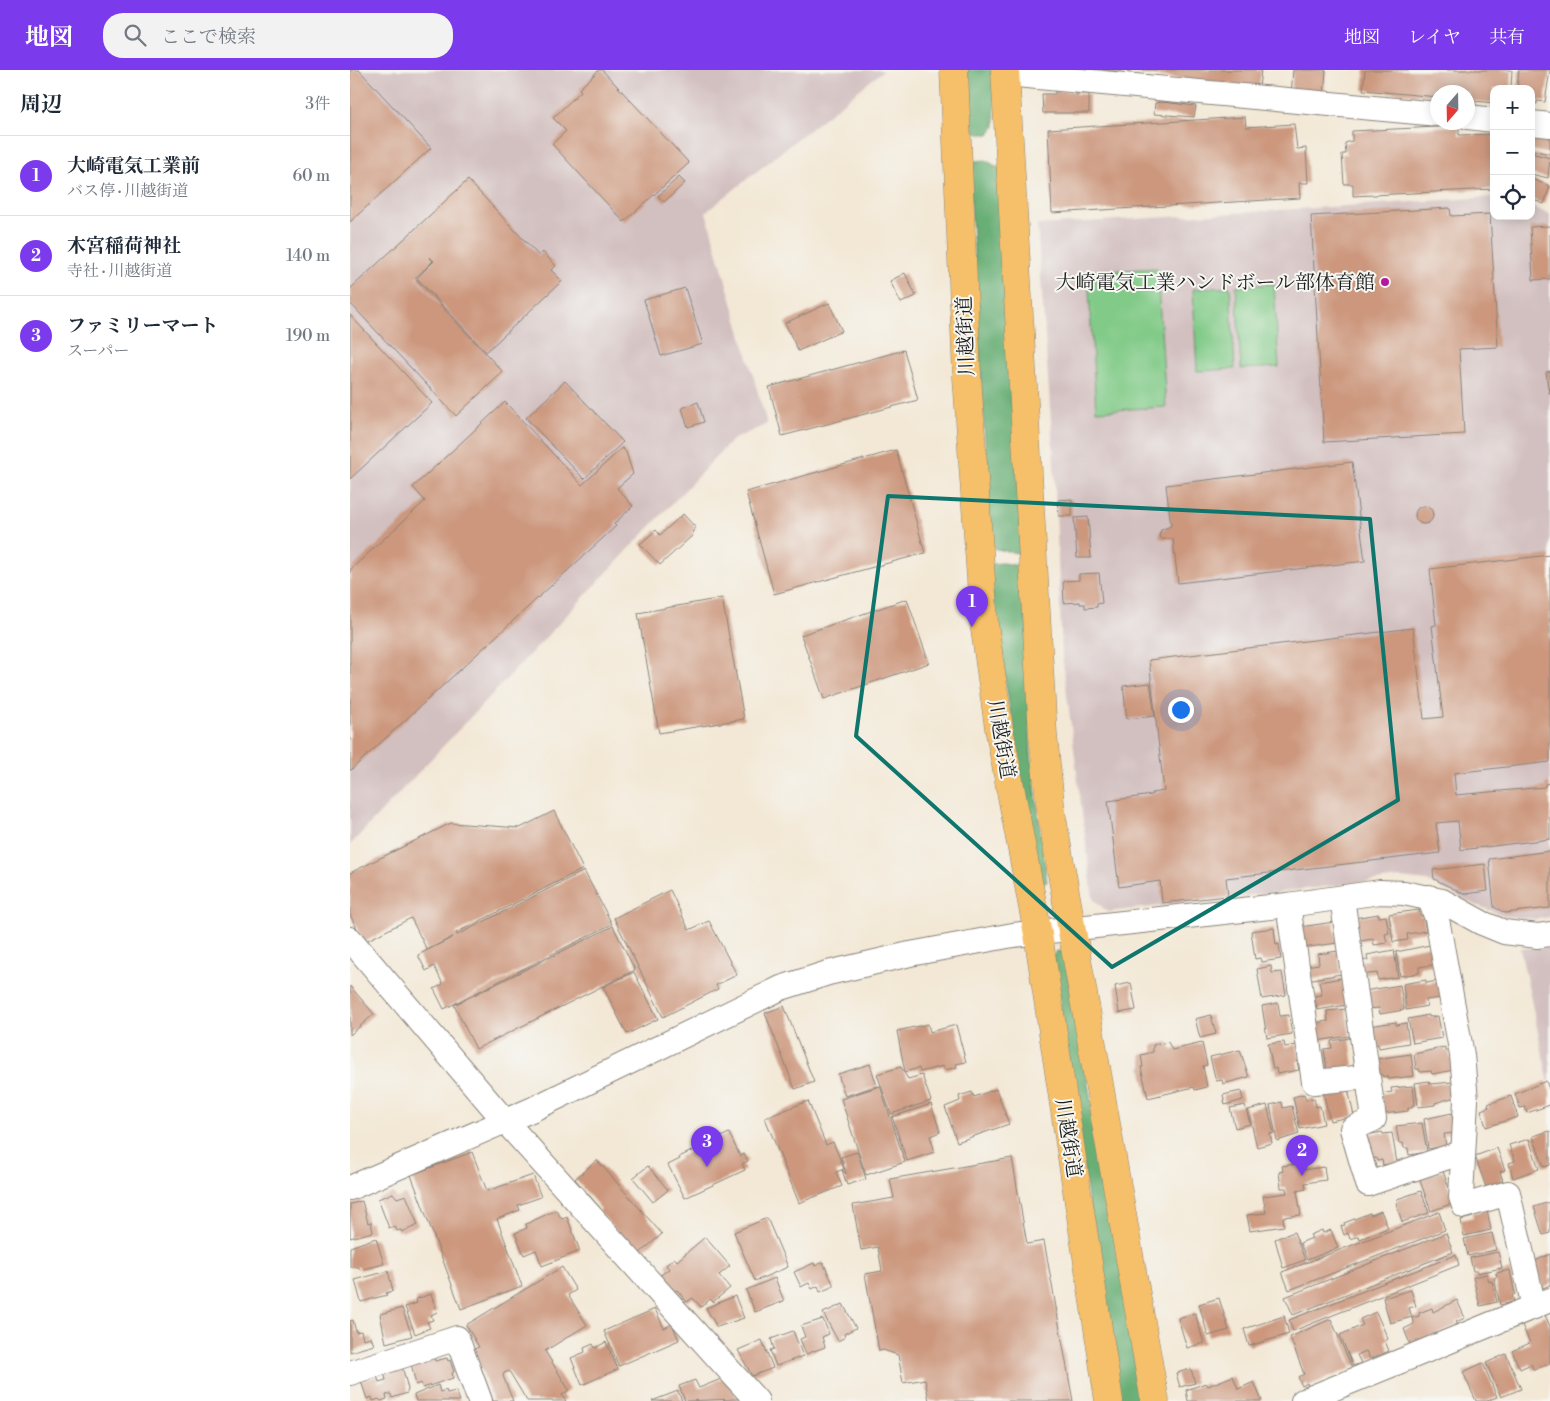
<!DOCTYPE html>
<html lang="ja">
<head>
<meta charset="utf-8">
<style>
	:root { --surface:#fff; --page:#f2f2f3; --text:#1f2937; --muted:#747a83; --line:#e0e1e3; --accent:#7c3aed }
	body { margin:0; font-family:"Libre Bodoni","Noto Serif JP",serif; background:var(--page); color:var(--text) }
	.controls { position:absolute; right:15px; top:15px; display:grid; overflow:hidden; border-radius:10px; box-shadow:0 2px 12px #0003 }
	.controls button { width:45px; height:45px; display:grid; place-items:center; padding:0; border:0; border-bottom:1px solid var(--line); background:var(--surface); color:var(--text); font:25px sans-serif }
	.compass { position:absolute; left:1080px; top:15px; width:45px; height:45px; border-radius:50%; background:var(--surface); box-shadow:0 2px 12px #0003; rotate:200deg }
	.you { position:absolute; left:830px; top:639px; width:18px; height:18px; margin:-12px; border:4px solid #fff; border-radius:50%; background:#1a73e8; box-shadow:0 0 0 8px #1a73e833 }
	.badge { display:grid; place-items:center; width:32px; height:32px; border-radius:50%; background:var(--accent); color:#fff; font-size:16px; font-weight:700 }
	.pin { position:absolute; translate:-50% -41px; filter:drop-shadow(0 1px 2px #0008) }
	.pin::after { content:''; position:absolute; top:26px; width:18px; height:15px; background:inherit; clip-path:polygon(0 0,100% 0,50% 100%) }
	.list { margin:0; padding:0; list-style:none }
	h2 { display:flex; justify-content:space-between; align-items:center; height:65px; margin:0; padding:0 20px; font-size:21px }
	h2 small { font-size:16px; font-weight:400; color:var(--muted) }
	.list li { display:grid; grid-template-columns:32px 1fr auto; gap:15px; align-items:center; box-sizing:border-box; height:80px; padding:0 20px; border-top:1px solid var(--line) }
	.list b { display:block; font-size:19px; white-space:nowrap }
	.list p { margin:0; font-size:16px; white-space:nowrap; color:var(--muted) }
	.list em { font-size:16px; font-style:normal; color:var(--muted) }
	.icon { flex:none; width:28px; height:28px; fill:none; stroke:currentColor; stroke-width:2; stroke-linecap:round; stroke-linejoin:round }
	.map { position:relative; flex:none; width:1200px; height:1331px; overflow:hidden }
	header { display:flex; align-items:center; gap:30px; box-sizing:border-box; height:70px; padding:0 25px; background:var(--accent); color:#fff }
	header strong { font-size:24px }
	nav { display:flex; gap:28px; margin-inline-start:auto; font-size:18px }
	.search { width:350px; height:45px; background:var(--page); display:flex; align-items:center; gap:12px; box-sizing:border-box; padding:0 18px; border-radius:20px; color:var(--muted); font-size:19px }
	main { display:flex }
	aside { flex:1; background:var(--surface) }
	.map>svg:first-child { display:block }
</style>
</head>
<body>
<header>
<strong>地図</strong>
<div class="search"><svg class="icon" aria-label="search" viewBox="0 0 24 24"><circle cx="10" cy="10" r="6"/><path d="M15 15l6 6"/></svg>ここで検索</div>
<nav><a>地図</a><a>レイヤ</a><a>共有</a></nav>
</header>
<main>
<aside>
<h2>周辺<small>3件</small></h2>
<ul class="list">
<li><span class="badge">1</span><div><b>大崎電気工業前</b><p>バス停 · 川越街道</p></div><em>60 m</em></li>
<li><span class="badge">2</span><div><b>木宮稲荷神社</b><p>寺社 · 川越街道</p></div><em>140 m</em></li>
<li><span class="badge">3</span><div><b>ファミリーマート</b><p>スーパー</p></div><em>190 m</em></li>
</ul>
</aside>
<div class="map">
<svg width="1200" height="1331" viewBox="0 0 1200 1331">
	<rect width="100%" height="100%" fill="#f6f6f2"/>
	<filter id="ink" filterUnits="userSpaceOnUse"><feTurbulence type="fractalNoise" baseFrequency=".02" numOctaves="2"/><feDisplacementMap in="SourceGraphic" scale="10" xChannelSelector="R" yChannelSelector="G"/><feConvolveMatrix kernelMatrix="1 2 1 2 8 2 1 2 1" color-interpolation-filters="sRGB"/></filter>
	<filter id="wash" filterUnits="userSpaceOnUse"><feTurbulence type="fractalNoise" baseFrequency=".0096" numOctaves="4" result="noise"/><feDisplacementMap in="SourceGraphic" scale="20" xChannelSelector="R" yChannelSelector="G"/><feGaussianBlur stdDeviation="1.12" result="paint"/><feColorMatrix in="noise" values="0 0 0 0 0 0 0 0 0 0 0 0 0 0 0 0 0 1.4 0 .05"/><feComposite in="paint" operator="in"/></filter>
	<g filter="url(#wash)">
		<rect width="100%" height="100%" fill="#f3e8d6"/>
		<g fill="#d2bfbf">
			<polygon points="0,0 534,0 356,142 417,354 382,370 0,775"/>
			<polygon points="1144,127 1144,146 1181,146 1181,137 1200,144 1200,847 1186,849 1155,846 1126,835 1077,811 1050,808 758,842 743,829 712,585 704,392 687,155"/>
			<polygon points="1170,878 1200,878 1200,1015 1197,1004"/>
		</g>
		<g fill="#81ca87" stroke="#4e7352">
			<polygon points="807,198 816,337 746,341 738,202"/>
			<polygon points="924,214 929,297 891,299 886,216"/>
			<polygon points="880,217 885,299 847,301 843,219"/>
		</g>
		<g fill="#68ae74" stroke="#426548">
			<polygon points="613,0 644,0 645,57 639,64 629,64 618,59"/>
			<polygon points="636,90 650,99 672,484 641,478 619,100 625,91"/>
			<polygon points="653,493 675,497 681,683 697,812 687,814 637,494"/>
			<polygon points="707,881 714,882 796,1331 767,1331 703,885"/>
		</g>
		<g id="blocks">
			<g fill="#cc977d">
				<polygon points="0,0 9,0 81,78 0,152"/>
				<polygon points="249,0 252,0 339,93 274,152 202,74 216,61 203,48 231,21 229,19"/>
				<polygon points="753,0 911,0 909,18"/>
				<polygon points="943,0 976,0 974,27 941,25"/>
				<polygon points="1015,0 1162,0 1161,19 1144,19 1144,33 1125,31 1124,37 1118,36 1118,22 1088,22 1088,27 1013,20"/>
				<polygon points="1169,0 1200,0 1195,32 1187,31 1187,34 1181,32 1181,19 1167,19"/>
				<polygon points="705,21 726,21 726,24 739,24 739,43 693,43 692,24 705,24"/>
				<polygon points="812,32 846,36 844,47 804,44 805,33"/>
				<polygon points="895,47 896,57 944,54 947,79 956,78 958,113 949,113 950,128 702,143 698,59"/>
				<polygon points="1109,56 1109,65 1144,64 1144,119 1003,126 1003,114 994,114 992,84 996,84 995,73 1002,71 1002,61"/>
				<polygon points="1181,62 1200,66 1200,84 1181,80"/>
				<polygon points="1181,83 1200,88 1198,108 1181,104"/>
				<polygon points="329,107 335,113 314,132 308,126"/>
				<polygon points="1181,109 1200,116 1194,134 1181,129"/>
				<polygon points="118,110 189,186 193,182 206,196 201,200 212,211 136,282 67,208 84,191 79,187 83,191 65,208 153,302 106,346 0,233 0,219"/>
				<polygon points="1100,138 1101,146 1140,144 1148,277 1109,279 1114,364 974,372 961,146"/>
				<polygon points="1200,156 1200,209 1183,210 1180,157"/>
				<polygon points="555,203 566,226 551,233 540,211"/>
				<polygon points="335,218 353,274 311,286 294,230"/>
				<polygon points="479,233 492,261 448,281 435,253"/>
				<polygon points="0,245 82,333 0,409"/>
				<polygon points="554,280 568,330 432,366 419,317"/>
				<polygon points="1200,301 1200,323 1199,323 1196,302"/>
				<polygon points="215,311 273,372 234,409 176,348"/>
				<polygon points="155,332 232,415 272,378 276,382 283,404 267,418 283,436 264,454 266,456 0,701 0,500 75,431 63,417"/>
				<polygon points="348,332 354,352 338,357 332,338"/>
				<polygon points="546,380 575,483 424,524 396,422"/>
				<polygon points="1002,392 1015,491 828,513 823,469 812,469 809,466 811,460 821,456 816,415"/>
				<polygon points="722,429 722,446 709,446 708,430"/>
				<circle cx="1074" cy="445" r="9"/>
				<polygon points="333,444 346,458 342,462 344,464 310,495 290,474 306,460 310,465"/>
				<polygon points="738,447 741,488 727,488 724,448"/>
				<polygon points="1200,485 1200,692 1104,703 1106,725 1195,717 1195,714 1200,713 1200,769 1111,780 1108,751 1086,753 1090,783 876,808 878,826 812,833 810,811 769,817 758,731 802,725 802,723 814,721 799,590 1063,558 1074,649 1093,647 1082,556 1086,555 1080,499"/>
				<polygon points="749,503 752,533 747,534 747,537 735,538 735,534 730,534 730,532 714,533 713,511 729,510 729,504"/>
				<polygon points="372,528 394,649 309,663 288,543"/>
				<polygon points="557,529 579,593 474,629 451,565"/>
				<polygon points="800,613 805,646 777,649 773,616"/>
				<polygon points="204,741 233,799 106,863 107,865 234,801 262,854 94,939 84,919 93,914 84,896 76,901 68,885 103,867 77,880 61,848 14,872 0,845 0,803 101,753 170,758"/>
				<polygon points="1200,781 1200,838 1155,843 1144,837 1139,789"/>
				<polygon points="1135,794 1138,821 1114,824 1084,809 1083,800"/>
				<polygon points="320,820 339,860 359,851 387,905 366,915 368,919 313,947 264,848"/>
				<polygon points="1069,840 1070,846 1073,846 1076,861 1057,864 1058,870 1043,872 1039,844"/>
				<polygon points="1029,844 1029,847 1036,846 1039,863 1035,864 1037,873 1024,875 1023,869 1010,871 1004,848"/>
				<polygon points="984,852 987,873 953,878 950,857"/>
				<polygon points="263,856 285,900 126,979 104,935"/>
				<polygon points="924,858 926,875 929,874 931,889 912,892 911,888 905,889 901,861"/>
				<polygon points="1080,875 1083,895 1069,897 1069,903 1050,906 1046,882"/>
				<polygon points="1044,880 1048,907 1028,910 1027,903 1011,905 1008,891 1018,890 1017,885"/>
				<polygon points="988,881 991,904 957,910 955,896 969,894 968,884"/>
				<polygon points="921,896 922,903 932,902 936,925 912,929 907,899"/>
				<polygon points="284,902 308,949 277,964 253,917"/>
				<polygon points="992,908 997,935 967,940 965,926 972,925 969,912"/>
				<polygon points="1076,910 1076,913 1088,911 1091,928 1076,930 1077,936 1056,940 1053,914"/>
				<polygon points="781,913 786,940 769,943 765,916"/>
				<polygon points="1050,915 1054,940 1030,944 1029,938 1017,939 1014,921"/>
				<polygon points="0,916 24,944 0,965"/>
				<polygon points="928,933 930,946 939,945 942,964 917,968 912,936"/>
				<polygon points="434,936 464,1012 445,1019 415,943"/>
				<polygon points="996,939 1000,966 966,971 964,953 978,951 977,941"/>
				<polygon points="861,945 866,964 850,968 845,949"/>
				<polygon points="1079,945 1079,947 1088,946 1092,968 1063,973 1058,949"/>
				<polygon points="1046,952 1046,955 1056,953 1059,973 1029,978 1028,974 1022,975 1019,956"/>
				<polygon points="578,954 580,962 606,955 616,992 606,994 607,997 595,1000 593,996 570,1002 569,998 555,1002 547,961"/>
				<polygon points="1000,968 1004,996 977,1000 974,979 982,978 981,971"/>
				<polygon points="818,972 822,980 852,973 857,995 853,996 857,1017 845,1020 844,1017 798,1028 791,997 793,997 791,985 803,982 803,975"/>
				<polygon points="934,972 935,977 947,975 950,991 947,991 949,1000 927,1004 926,998 923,999 918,974"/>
				<polygon points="1095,977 1095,981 1099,981 1104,1000 1082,1004 1081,1001 1070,1002 1069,999 1066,999 1064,984"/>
				<polygon points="890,980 899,1007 873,1014 872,1010 866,1011 860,987"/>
				<polygon points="1061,984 1064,1006 1038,1009 1038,1006 1033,1007 1032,1004 1027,1005 1025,989"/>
				<polygon points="520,994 527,1016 495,1026 488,1004"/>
				<polygon points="551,997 558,1009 572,1005 581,1031 541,1044 527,1004"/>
				<polygon points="1079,1011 1080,1014 1103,1012 1105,1027 1085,1033 1085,1035 1068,1037 1065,1013"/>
				<polygon points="1196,1011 1200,1022 1200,1035 1177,1043 1175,1037 1170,1038 1165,1024"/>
				<polygon points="530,1016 555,1092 516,1105 491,1029"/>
				<polygon points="1063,1016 1065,1035 1062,1035 1062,1038 1058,1038 1058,1041 1034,1044 1031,1024 1042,1022 1041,1018"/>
				<polygon points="646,1019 659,1054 607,1072 595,1037 610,1031 609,1026 622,1022 624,1027"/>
				<polygon points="983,1019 984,1022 998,1019 1004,1046 980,1051 973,1021"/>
				<polygon points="891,1021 893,1030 875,1035 873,1025"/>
				<polygon points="954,1024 956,1030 964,1028 966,1037 970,1036 974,1054 950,1059 943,1027"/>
				<polygon points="1161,1026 1168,1047 1136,1057 1131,1040 1139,1037 1138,1034"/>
				<polygon points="458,1031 476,1075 483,1072 494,1099 486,1102 492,1116 449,1133 415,1048"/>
				<polygon points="932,1032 933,1038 942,1036 949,1064 927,1071 920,1035"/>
				<polygon points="581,1034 590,1062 580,1066 585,1082 557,1091 542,1047"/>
				<polygon points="895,1035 900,1054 885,1058 880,1038"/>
				<polygon points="917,1035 924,1063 920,1064 922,1073 907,1077 898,1040"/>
				<polygon points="1102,1043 1105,1063 1094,1064 1096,1076 1078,1079 1074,1049"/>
				<polygon points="1072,1053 1077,1082 1059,1085 1058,1078 1054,1078 1053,1073 1049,1073 1046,1056"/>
				<polygon points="1200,1061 1200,1095 1194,1097 1183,1066"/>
				<polygon points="1032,1062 1033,1064 1042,1063 1047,1093 1033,1095 1032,1090 1027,1091 1026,1088 1020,1089 1016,1065"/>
				<polygon points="379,1063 390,1086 394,1084 398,1091 392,1094 395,1100 335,1128 318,1095 330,1089 329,1087"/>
				<polygon points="1179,1069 1189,1099 1163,1108 1159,1093 1165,1091 1159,1075"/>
				<polygon points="1147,1078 1155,1100 1150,1102 1153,1111 1136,1117 1125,1086"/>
				<polygon points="122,1082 137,1121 183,1105 191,1127 168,1135 170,1140 147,1149 172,1216 111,1239 61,1105"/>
				<polygon points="507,1082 516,1109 497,1115 492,1100 496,1104 491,1087"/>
				<polygon points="662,1088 677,1174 694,1171 723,1331 579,1331 575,1309 553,1313 548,1285 533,1280 529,1281 515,1204 532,1201 528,1177 511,1180 503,1135 544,1128 540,1109"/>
				<polygon points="247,1090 312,1164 290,1183 279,1171 277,1173 249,1141 251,1139 225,1109"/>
				<polygon points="952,1093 953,1100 974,1097 976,1110 955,1113 956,1119 947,1121 951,1145 933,1147 934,1156 900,1161 897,1145 916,1143 913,1126 937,1123 936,1118 931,1118 929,1102 933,1101 932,1096"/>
				<polygon points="298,1096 318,1120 303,1132 283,1108"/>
				<polygon points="1093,1101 1104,1133 1081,1141 1069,1108"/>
				<polygon points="1071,1121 1079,1143 1052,1152 1046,1133 1048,1133 1047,1129"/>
				<polygon points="43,1123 47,1128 56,1125 68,1155 52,1162 51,1160 47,1161 45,1156 39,1158 28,1129"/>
				<polygon points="12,1131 18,1153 21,1152 23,1162 0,1168 0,1134"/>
				<polygon points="1200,1132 1200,1163 1193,1165 1184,1137"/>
				<polygon points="206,1140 212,1149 217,1147 230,1181 192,1196 186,1180 174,1185 165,1163 177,1158 176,1154"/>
				<polygon points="1137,1140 1141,1160 1114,1166 1111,1150 1123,1147 1122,1143"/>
				<polygon points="1031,1141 1038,1158 1010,1169 1009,1166 1000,1169 998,1163 994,1165 991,1156 995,1155 994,1153 1020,1143 1021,1145"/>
				<polygon points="1089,1142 1095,1160 939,1220 932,1202"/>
				<polygon points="417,1148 438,1197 405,1211 384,1162"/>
				<polygon points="972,1160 973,1163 981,1160 988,1178 957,1190 950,1173 962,1168 960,1165"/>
				<polygon points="944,1162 955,1190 933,1198 925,1169"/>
				<polygon points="1096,1163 1103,1182 943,1245 935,1227"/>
				<polygon points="1142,1163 1146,1180 1118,1186 1114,1169"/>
				<polygon points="355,1167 380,1196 369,1205 380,1218 363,1232 360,1229 351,1237 343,1228 337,1232 327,1220 322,1224 308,1207 319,1199 316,1195 324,1188 327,1191"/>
				<polygon points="26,1168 34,1194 10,1200 9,1197 0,1197 0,1177"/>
				<polygon points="1148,1182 1152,1198 1127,1203 1127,1201 1123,1201 1120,1188"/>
				<polygon points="1200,1184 1200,1215 1193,1218 1183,1192"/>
				<polygon points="1106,1185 1109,1195 943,1261 939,1250"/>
				<polygon points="473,1192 484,1216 470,1222 468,1216 462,1219 459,1213 451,1217 444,1202 464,1193 465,1196"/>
				<polygon points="212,1197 226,1220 218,1225 237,1255 195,1281 219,1320 212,1325 216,1331 177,1331 159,1301 154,1303 153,1306 163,1331 143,1331 124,1279 129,1277 116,1255"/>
				<polygon points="1160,1200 1165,1224 1162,1225 1164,1232 1150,1235 1144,1208 1147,1207 1146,1203"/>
				<polygon points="38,1201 43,1221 36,1223 37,1225 11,1232 5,1210"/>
				<polygon points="1137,1204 1139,1212 1142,1211 1147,1232 1130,1236 1123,1207"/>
				<polygon points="425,1208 434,1231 405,1242 396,1220"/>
				<polygon points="1061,1220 1066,1236 1059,1238 1062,1247 1040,1253 1033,1228"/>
				<polygon points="81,1224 87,1242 81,1245 83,1250 77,1252 80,1258 65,1264 55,1237 67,1233 66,1229"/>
				<polygon points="385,1226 394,1248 367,1257 356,1238"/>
				<polygon points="869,1228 879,1260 858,1266 849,1234"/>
				<polygon points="1107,1230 1115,1248 1106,1252 1108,1255 1060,1274 1054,1259 1064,1254 1062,1248 1069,1246 1069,1243 1082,1238 1083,1242"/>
				<polygon points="493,1234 506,1258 494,1264 495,1267 488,1271 473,1243"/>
				<polygon points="52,1238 62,1266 36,1273 30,1244"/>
				<polygon points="305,1239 314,1258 322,1254 329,1270 269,1296 254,1261"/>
				<polygon points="1026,1242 1038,1269 1035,1271 1039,1281 1020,1289 1016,1281 1007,1285 1011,1293 1003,1296 990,1265 1013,1255 1010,1249"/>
				<polygon points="845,1243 854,1273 837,1278 828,1248"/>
				<polygon points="1195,1245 1200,1256 1200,1293 1184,1300 1181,1294 1170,1299 1162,1281 1180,1273 1172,1255"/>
				<polygon points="934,1246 939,1264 899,1276 894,1259"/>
				<polygon points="473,1249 479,1264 472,1267 475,1277 456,1284 450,1269 455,1267 451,1256"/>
				<polygon points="981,1249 1002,1298 958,1316 957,1313 952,1316 948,1307 954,1304 940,1267"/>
				<polygon points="3,1250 6,1262 11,1261 13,1269 21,1267 24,1275 0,1282 0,1251"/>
				<polygon points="443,1261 453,1286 426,1296 420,1280 424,1279 421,1269"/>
				<polygon points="412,1270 423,1298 402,1306 388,1280"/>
				<polygon points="256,1272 268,1299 232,1315 221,1288 235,1282 234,1278 243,1274 245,1278"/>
				<polygon points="1156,1284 1171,1319 1151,1327 1136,1293"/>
				<polygon points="84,1288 85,1291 97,1288 98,1291 100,1290 104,1302 102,1303 103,1308 73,1318 71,1313 66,1315 61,1293"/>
				<polygon points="1133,1293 1147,1327 1137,1331 1126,1331 1113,1302"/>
				<polygon points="52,1296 58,1319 57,1323 42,1328 41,1324 36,1325 37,1329 31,1331 29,1329 23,1331 22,1327 17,1329 11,1311 27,1306 29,1312 36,1310 34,1302"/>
				<polygon points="841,1299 845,1313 830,1317 826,1303"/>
				<polygon points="883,1306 888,1319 904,1312 912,1331 838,1331 836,1320 856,1313 858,1316"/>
				<polygon points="376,1307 388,1329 335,1331 329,1316 345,1310 349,1318"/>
				<polygon points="88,1315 90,1322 96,1320 97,1323 106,1321 110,1331 66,1331 64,1325"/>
				<polygon points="328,1321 332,1331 302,1331"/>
			</g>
		</g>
	</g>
	<g filter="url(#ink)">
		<use href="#blocks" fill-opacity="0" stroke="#888279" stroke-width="1"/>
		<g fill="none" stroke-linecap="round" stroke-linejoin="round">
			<g stroke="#888279" stroke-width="26">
				<g id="minor">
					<polyline points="656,4 1088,44"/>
					<polyline points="1118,47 1144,50"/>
					<polyline points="1181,53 1200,55"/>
					<polyline points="1079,827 1087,849 1112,985 1116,1030 1111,1127 1114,1136 1158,1123 1184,1237"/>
					<polyline points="992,828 1024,1049 1002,1059 1018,1114 1113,1082"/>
					<polyline points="938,835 964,1012 1017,1007"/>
					<polyline points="0,869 154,1050 407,1331"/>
					<polyline points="0,1118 181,1040 431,918 478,903 560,884 663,865 938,835 1030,822 1054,823 1092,831 1132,853 1154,862 1188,866 1200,864"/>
					<polyline points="0,1303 107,1268 130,1331"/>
					<polyline points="953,1331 1200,1230"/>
				</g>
			</g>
			<g stroke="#888279" stroke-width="29">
				<g id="highway">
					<polyline points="604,0 617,307 634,553 649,658 688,864 759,1331"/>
					<polyline points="655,0 693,665 701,742 805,1331"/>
				</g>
			</g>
			<use href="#minor" stroke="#fff" stroke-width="24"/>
			<use href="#highway" stroke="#f6c06b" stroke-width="28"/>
		</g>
	</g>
	<path fill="none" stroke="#0f766e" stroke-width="4" stroke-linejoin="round" d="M538,426l482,23 28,281 -286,167 -256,-231z"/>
	<circle fill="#b5179e" stroke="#f6f6f2" stroke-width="2" cx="1035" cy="212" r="5"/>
	<g text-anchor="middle" stroke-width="4" stroke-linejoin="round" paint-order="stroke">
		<g font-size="20" fill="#1c1c1c" stroke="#f6f6f2" text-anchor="end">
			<text x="1025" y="219">大崎電気工業ハンドボール部体育館</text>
		</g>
		<g font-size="20" fill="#1c1c1c" stroke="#f6f6f2">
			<text transform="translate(615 266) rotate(-92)" y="7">川越街道</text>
			<text transform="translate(652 669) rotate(80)" y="7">川越街道</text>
			<text transform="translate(719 1068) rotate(81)" y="7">川越街道</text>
		</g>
	</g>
</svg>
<div class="controls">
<button>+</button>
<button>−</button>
<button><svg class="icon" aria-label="locate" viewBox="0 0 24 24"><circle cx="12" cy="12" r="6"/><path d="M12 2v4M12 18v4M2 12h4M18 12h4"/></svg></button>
</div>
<svg class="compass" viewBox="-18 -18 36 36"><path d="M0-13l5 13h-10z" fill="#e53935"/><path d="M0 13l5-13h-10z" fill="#747a83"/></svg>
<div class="you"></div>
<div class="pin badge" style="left:622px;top:557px">1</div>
<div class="pin badge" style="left:952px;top:1106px">2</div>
<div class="pin badge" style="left:357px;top:1097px">3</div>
</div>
</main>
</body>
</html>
